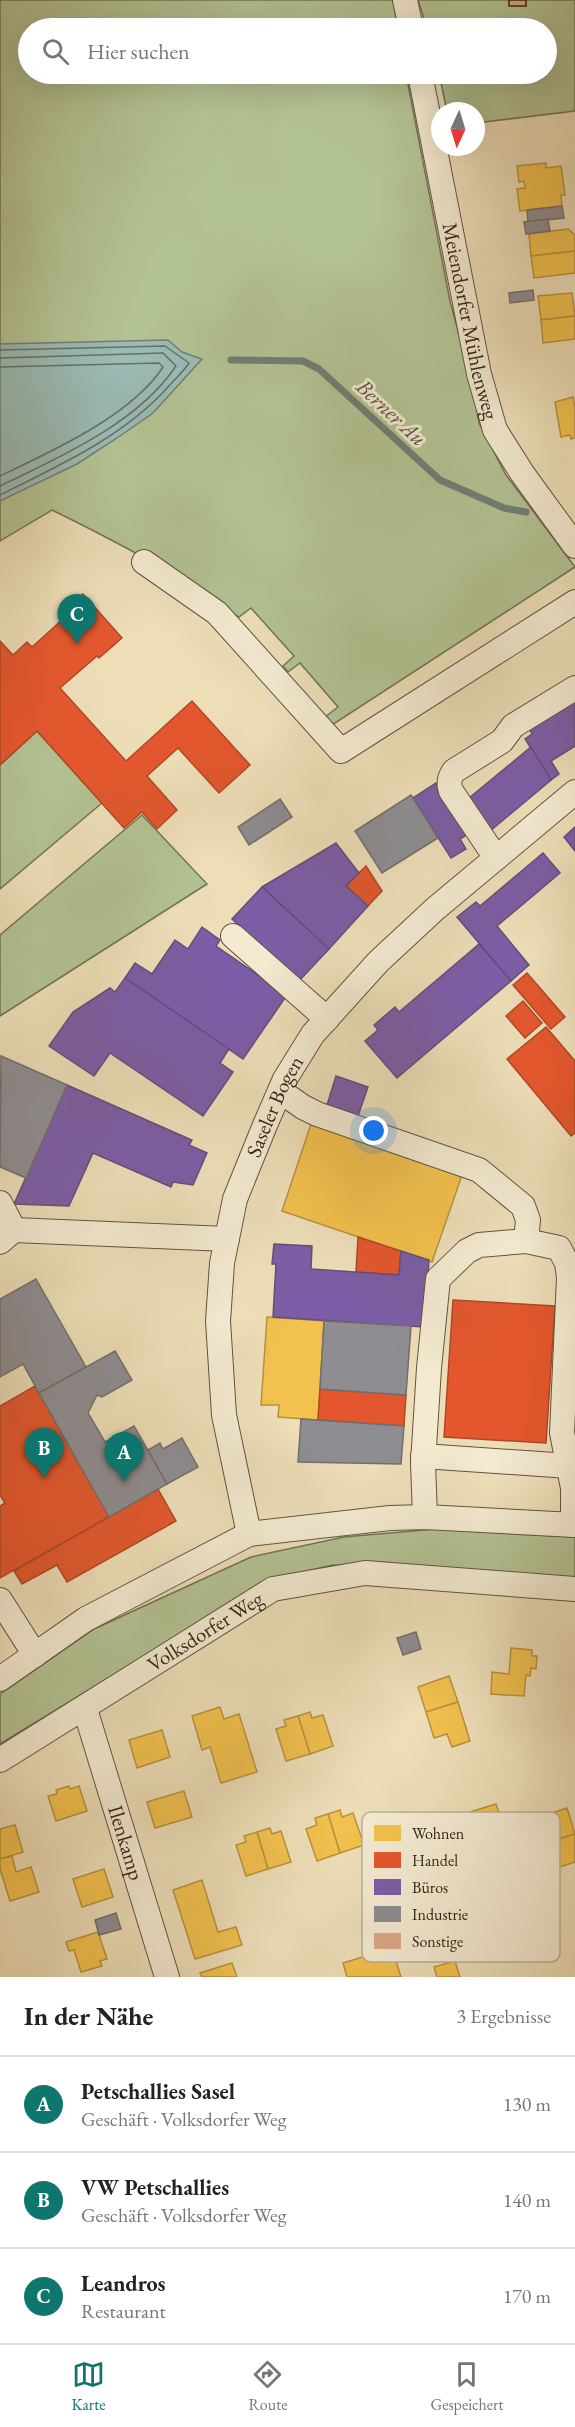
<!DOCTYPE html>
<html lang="de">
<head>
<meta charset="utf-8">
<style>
	:root { --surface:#fff; --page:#f6f6f6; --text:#222; --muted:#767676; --line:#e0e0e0; --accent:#0f766e }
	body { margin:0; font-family:"EB Garamond",serif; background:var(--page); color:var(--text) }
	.compass { position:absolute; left:431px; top:102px; width:54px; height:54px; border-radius:50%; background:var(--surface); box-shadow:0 6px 24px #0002; rotate:184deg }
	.you { position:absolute; left:374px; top:1131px; width:21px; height:21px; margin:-15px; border:4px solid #fff; border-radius:50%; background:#1a73e8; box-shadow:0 0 0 9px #1a73e833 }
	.badge { display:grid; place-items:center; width:39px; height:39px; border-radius:50%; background:var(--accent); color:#fff; font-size:20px; font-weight:700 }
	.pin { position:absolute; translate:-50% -50px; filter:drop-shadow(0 2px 3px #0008) }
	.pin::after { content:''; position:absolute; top:32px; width:21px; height:18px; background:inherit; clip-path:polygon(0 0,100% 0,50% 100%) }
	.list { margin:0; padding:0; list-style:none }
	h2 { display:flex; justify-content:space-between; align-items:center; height:78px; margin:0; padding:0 24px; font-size:26px }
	h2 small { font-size:20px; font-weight:400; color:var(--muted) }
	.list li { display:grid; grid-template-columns:39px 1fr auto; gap:18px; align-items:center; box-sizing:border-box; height:96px; padding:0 24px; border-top:2px solid var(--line) }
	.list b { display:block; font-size:22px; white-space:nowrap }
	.list p { margin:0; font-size:20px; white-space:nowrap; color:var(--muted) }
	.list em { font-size:20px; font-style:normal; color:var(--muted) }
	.icon { flex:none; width:33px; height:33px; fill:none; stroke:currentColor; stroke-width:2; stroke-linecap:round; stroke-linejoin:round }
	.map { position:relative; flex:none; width:575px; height:1977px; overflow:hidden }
	.search { position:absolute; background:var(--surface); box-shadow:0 6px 24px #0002; left:18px; right:18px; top:18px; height:66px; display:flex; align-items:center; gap:15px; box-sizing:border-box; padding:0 21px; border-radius:33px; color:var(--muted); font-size:22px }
	.sheet { height:366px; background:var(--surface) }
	nav { display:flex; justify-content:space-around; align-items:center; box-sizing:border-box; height:84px; border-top:2px solid var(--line); background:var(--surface); font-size:16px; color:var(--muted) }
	nav a { display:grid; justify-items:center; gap:3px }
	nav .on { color:var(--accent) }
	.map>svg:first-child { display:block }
</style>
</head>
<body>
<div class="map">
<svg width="575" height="1977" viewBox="0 0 575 1977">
	<rect width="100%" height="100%" fill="#eddeb8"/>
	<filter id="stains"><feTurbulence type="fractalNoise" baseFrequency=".00333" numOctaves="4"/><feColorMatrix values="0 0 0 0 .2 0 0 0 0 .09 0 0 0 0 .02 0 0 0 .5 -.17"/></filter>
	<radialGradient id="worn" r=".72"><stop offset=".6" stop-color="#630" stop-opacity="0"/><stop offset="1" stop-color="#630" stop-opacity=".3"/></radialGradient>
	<g fill="#b3c293" stroke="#727456" stroke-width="1.5">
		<path d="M0,0h393l5,28h-370v46h378l44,227 23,86 6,36 27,52 69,92 -243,158 -7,-8 13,-10 -38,-44 -12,9 -5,-6 11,-10 -43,-48 -12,9c-59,-42 -122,-75 -187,-107l-52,31z"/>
		<polygon points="418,0 575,0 575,111 476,123 476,111 447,111 439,74 546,74 546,28 427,28"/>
		<polygon points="37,731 102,803 0,889 0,765"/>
		<polygon points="142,815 207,884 0,1016 0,935"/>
		<polygon points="436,1529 575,1537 575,1581 333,1565 271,1579 0,1744 0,1694 94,1629 251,1557 344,1537"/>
	</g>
	<polygon fill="#9abbb4" stroke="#707f76" stroke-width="1.5" points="168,340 182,352 202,359 153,413 117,438 77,464 0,501 0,344"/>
	<g fill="#f2c14e" stroke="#b8923e" stroke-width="1.5">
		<polygon points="546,163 546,168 561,166 565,195 561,195 562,206 520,211 517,189 525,188 524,181 519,182 517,166"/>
		<polygon points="568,229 575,235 575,251 531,256 529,234"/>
		<polygon points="575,251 575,273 534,278 531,256"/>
		<polygon points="572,293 575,316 541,320 538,296"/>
		<polygon points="575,316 575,339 543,343 541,320"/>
		<polygon points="573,397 575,407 575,438 571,439 570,435 561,437 555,402"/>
		<polygon points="311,1124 462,1175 432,1262 282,1211"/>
		<polygon points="267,1317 324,1321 318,1420 278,1417 279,1405 261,1405"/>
		<polygon points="511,1648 532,1650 532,1656 537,1656 536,1669 531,1668 530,1676 526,1675 524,1696 491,1694 492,1672 509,1674"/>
		<polygon points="449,1676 458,1702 426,1712 418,1687"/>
		<polygon points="458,1702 470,1741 452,1747 447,1734 434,1738 426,1712"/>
		<polygon points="220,1707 224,1719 239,1714 257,1772 221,1783 210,1747 202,1750 192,1716"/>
		<polygon points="310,1712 312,1718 323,1715 333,1746 310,1754 298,1716"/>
		<polygon points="298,1716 310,1754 286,1761 276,1729 286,1726 284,1720"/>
		<polygon points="162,1730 170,1757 137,1768 129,1740"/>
		<polygon points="69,1786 70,1789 79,1786 87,1811 56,1821 48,1796 57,1794 56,1790"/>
		<polygon points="184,1791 192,1817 155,1828 147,1802"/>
		<polygon points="496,1804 505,1831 479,1840 470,1812"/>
		<polygon points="567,1808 575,1834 543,1844 534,1819"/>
		<polygon points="340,1810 342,1817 353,1813 364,1845 340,1853 328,1814"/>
		<polygon points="328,1814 340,1853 317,1861 306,1829 317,1825 315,1818"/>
		<polygon points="15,1825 23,1852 0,1859 0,1829"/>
		<polygon points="270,1828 272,1834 281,1831 291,1862 268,1869 257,1832"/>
		<polygon points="257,1832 268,1869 246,1876 236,1845 246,1842 244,1836"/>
		<polygon points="575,1834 575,1862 554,1869 546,1843"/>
		<polygon points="12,1856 16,1872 31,1867 39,1892 10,1901 0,1869 0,1859"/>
		<polygon points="104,1869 113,1897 82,1907 73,1879"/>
		<polygon points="202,1880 218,1932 236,1927 242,1945 195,1959 173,1890"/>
		<polygon points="98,1932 107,1959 100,1961 102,1966 81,1972 74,1950 69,1951 66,1942"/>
		<polygon points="392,1948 401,1977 347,1977 343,1963"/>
		<polygon points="455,1961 460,1977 437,1977 434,1967"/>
		<polygon points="232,1963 237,1977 202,1977 200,1973"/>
	</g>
	<g fill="#e4572e" stroke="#af4827" stroke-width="1.5">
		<polygon points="83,594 122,638 99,658 97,656 60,688 126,761 192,701 250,765 219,793 178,748 147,776 177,810 157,829 142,812 124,828 37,731 0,765 0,641 13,655 27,642 32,647 64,618 60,614"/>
		<polygon points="366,866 382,891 368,906 346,886"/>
		<polygon points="527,973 565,1017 551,1029 513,985"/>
		<polygon points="523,1001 542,1023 525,1038 506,1016"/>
		<polygon points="546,1027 575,1061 575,1133 571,1136 507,1059"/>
		<polygon points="358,1237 401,1251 399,1275 356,1272"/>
		<polygon points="453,1300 555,1306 546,1443 444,1437"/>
		<polygon points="35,1386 109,1517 0,1578 0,1506 5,1503 0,1495 0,1406"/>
		<polygon points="320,1389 406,1395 404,1426 318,1420"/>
		<polygon points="158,1489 176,1521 67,1582 57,1565 22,1584 14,1571"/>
	</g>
	<g fill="#7b5ea7" stroke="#654d7c" stroke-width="1.5">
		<polygon points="575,699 575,746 551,761 559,774 551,780 525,739 532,734 529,728"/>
		<polygon points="531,747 551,780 489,832 468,799"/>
		<polygon points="436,783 468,834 460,839 466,849 451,858 413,798"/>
		<polygon points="575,827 575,851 564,837"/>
		<polygon points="336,843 359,873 346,886 368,906 329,949 262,887"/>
		<polygon points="543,853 560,873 497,926 529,965 511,981 457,917 476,902 480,906"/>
		<polygon points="262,887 329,949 299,981 232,919"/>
		<polygon points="202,927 220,940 216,946 287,995 243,1059 125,978 135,963 152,974 175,940 188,949"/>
		<polygon points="479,944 511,981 397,1078 365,1041 378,1030 374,1025 395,1007 399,1012"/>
		<polygon points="125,978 229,1049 220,1063 233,1072 203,1116 110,1053 94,1076 49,1046 73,1012 110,988 115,992"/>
		<polygon points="336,1076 368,1087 358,1116 327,1105"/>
		<polygon points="67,1085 192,1140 189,1145 207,1153 193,1185 173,1182 171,1187 93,1153 69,1206 14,1204"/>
		<polygon points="274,1244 312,1246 311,1269 399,1275 401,1251 429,1260 424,1327 273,1317 276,1264 272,1264"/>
	</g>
	<g fill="#8d8d92" stroke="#726e6d" stroke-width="1.5">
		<polygon points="562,206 564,218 528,222 527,210"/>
		<polygon points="548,219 550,231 526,234 524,222"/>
		<polygon points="533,290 534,300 510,303 509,293"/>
		<polygon points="411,795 438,838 382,873 355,831"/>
		<polygon points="280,799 292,817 249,845 238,827"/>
		<polygon points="1,1056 67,1085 26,1178 0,1167"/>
		<polygon points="36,1279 86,1367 39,1393 23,1364 0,1377 0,1299"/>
		<polygon points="324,1321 411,1326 406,1395 320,1389"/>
		<polygon points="115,1351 132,1380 102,1397 97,1395 88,1413 105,1442 134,1426 167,1484 109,1517 39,1393"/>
		<polygon points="301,1419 404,1426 401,1464 298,1462"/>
		<polygon points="182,1438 198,1467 167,1484 148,1450 160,1443 163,1449"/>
		<polygon points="416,1632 421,1649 403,1655 397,1638"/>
		<polygon points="116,1913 121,1929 99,1935 95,1920"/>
	</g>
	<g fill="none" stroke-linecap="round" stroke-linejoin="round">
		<g stroke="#667066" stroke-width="1.5">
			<path d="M0,350l165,-4 24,17c-5,8 -14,16 -21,24 -45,50 -108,78 -168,108"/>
			<path d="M0,358l163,-5 13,13c-38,57 -116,91 -176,120"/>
			<path d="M0,367l159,-4 4,4c-32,49 -111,84 -163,109"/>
		</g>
		<polyline stroke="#707f76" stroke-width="7" points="231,360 303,361 319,369 440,480 504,508 526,512"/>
	</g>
	<rect fill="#dca989" stroke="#322618" stroke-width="1.5" x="509" y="0" width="17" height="6"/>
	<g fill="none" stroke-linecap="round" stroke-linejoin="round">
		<g stroke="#615440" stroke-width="26">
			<g id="minor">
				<polyline points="405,0 411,28"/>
				<path id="s1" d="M420,74l59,300 16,56 27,43 53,73"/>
				<polyline points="144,562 217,613 341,751 575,602"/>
				<path d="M496,858l-45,-67c-3,-8 -2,-13 3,-20l48,-30 11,-15 62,-38"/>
				<polyline points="233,936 327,1019"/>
				<polyline points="280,1091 303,1107 317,1114 479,1170 523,1206 528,1220 526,1241"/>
				<polyline points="0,1203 14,1230"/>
				<polyline points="0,1242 14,1230 227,1239"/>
				<polyline points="423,1456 569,1466"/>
				<polyline points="425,1517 423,1463 429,1368 438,1279 467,1251 479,1245 526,1241 559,1248 567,1263 569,1277 562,1433 573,1488 573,1525"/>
				<path id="s2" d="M249,1534l-25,-119 -6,-94 4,-58 13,-64 30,-74 20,-46 28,-45 65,-72 57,-53 140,-117"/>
				<polyline points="0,1600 35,1655"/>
				<polyline points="0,1679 86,1619 249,1534 390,1518 425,1517 575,1525"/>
				<path id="s3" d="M85,1709l82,268"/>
				<path id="s4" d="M0,1760l273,-171 92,-16 210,16"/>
			</g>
		</g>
		<use href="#minor" stroke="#f3ead1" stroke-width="24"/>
	</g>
	<g text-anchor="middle" stroke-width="6" stroke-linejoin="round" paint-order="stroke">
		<g font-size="21" fill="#322618" stroke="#f3ead1">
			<text dy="7" stroke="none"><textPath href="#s1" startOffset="252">Meiendorfer Mühlenweg</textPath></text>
			<text dy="7" stroke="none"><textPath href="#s2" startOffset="440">Saseler Bogen</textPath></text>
			<text dy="7" stroke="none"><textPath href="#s4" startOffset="242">Volksdorfer Weg</textPath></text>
			<text dy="7" stroke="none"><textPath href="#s3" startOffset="140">Ilenkamp</textPath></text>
		</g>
		<g font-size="22" font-style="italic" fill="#515347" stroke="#f3ead1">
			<text transform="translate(392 412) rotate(43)" y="8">Berner Au</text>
		</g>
	</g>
	<rect x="362" y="1812" width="198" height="150" rx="9" fill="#f3ead1" stroke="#b9af9a" stroke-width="1.5"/>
	<rect x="374" y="1825" width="27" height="16" fill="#f2c14e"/>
	<rect x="374" y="1852" width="27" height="16" fill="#e4572e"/>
	<rect x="374" y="1879" width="27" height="16" fill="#7b5ea7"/>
	<rect x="374" y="1906" width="27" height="16" fill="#8d8d92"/>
	<rect x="374" y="1933" width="27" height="16" fill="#dca989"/>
	<g font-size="16" fill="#322618">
		<text x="412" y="1839">Wohnen</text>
		<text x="412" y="1866">Handel</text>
		<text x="412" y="1893">Büros</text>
		<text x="412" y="1920">Industrie</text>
		<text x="412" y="1947">Sonstige</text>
	</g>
	<rect width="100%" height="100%" filter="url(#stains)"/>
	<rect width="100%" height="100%" fill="url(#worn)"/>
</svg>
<svg class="compass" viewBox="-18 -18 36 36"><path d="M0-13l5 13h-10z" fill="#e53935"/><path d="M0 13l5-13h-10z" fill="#767676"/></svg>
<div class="you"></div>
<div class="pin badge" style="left:124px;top:1482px">A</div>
<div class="pin badge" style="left:44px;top:1478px">B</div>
<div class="pin badge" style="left:77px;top:644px">C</div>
<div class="search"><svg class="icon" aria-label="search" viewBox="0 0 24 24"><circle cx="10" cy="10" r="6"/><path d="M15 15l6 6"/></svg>Hier suchen</div>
</div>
<section class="sheet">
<h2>In der Nähe<small>3 Ergebnisse</small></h2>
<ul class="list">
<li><span class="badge">A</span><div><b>Petschallies Sasel</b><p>Geschäft · Volksdorfer Weg</p></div><em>130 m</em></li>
<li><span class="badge">B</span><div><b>VW Petschallies</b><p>Geschäft · Volksdorfer Weg</p></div><em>140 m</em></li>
<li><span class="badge">C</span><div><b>Leandros</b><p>Restaurant</p></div><em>170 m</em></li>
</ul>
</section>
<nav>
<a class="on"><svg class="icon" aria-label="map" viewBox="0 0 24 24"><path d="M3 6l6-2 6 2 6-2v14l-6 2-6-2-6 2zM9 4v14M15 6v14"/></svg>Karte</a>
<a><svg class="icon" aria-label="directions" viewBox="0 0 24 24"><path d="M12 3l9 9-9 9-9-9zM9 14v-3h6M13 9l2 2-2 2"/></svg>Route</a>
<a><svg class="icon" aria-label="saved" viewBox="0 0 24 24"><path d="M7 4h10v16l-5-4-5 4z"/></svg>Gespeichert</a>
</nav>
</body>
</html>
